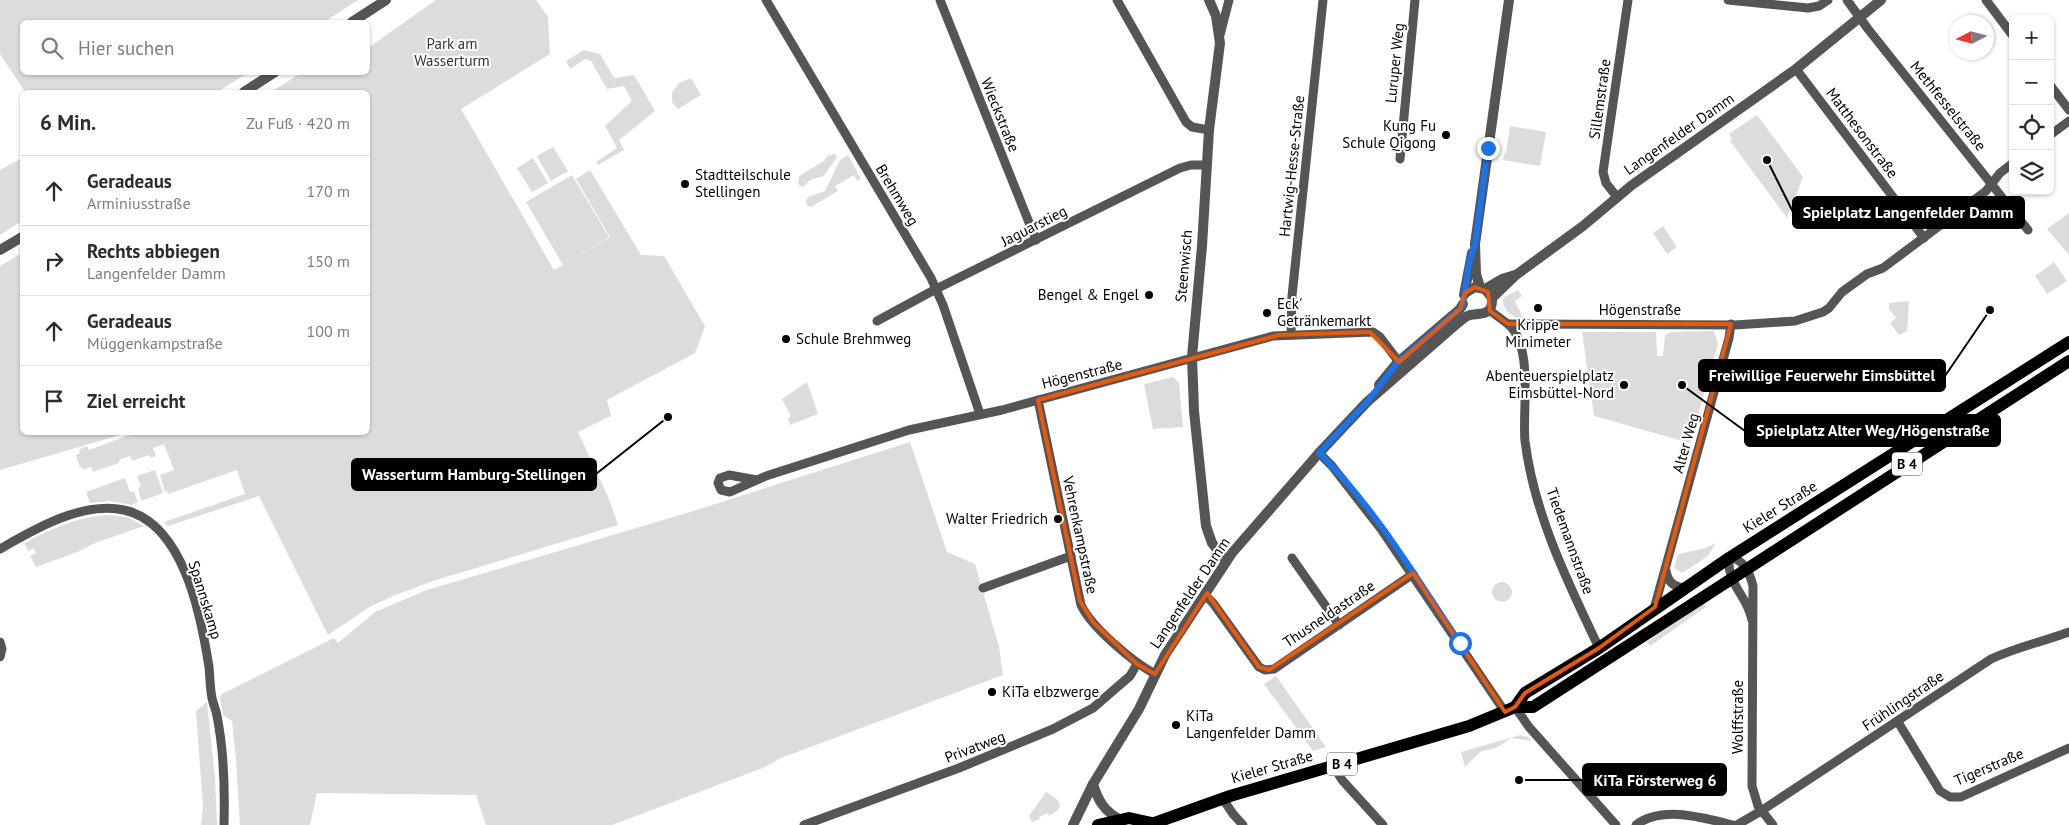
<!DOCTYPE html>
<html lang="de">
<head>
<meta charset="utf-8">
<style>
	:root { --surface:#fff; --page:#f2f2f3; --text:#2b2b33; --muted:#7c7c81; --line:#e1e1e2 }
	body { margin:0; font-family:"PT Sans",sans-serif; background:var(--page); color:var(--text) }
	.controls { position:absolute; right:15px; top:15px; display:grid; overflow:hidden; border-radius:8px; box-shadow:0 1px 4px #0004 }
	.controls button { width:45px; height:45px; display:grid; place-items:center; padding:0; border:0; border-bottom:1px solid var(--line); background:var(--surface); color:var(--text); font:25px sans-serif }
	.compass { position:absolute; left:1949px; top:15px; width:45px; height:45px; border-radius:50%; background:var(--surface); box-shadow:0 1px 4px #0004; rotate:264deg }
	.stop { position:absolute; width:15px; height:15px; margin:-11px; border:4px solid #1a73e8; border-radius:50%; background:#fff }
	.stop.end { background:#1a73e8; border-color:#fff; box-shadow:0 1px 5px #0008 }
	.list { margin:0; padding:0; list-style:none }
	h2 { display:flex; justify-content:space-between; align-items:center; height:65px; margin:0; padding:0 20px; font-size:21px }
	h2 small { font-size:16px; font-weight:400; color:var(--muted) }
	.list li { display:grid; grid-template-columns:32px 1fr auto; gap:15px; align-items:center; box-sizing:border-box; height:70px; padding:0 20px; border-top:1px solid var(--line) }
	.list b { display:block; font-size:19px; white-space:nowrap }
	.list p { margin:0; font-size:16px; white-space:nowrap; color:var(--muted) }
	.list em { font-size:16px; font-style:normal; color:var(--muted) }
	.icon { flex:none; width:28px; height:28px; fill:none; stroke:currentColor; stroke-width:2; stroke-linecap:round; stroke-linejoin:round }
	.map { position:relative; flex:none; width:2069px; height:825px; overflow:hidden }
	.search { position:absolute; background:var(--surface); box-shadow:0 1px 4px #0004; left:20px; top:20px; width:350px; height:55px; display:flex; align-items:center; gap:12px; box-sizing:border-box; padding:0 18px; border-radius:8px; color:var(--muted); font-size:19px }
	.panel { position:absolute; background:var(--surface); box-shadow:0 1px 4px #0004; left:20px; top:90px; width:350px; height:345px; border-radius:8px }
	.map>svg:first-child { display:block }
</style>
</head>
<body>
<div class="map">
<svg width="2069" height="825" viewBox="0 0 2069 825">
	<rect width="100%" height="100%" fill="#fff"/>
	<g fill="#dcdcdc">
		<polygon points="0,0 358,0 324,22 22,22 22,72 248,73 217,92 25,92 0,54"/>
		<polygon points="436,0 536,0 548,17 550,54 461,109 554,270 563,265 526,202 572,175 609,237 570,261 610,237 576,179 590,170 641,255 664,256 705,326 695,353 607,400 611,416 578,432 609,499 618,525 433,581 393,596 371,606 328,635 259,496 168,526 164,522 245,494 237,470 168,494 167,491 165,492 160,475 174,470 164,444 153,448 156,456 150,458 149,455 132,461 130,456 119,460 119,463 93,472 91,467 83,470 82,467 80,468 76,455 80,453 79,450 87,446 89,450 135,433 368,432 368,92 271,92 301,73 368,72 368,48"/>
		<polygon points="584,50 600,54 614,78 634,75 655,111 619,140 624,150 598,165 596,162 617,148 605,126 632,101 624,86 607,89 591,61 585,59 570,69 566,61"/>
		<polygon points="691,78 701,95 678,109 672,102 672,93 679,83"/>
		<polygon points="1757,115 1803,177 1787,218 1730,141 1732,139 1729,134"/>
		<polygon points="1510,126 1546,132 1540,166 1503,160 1504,154 1506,153"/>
		<polygon points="553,147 568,171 551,181 537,156"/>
		<polygon points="833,154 835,154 837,157 824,176 810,180 803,187 798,184 799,176 824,161 827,156"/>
		<polygon points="848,155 861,179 857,181 854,175 835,186 838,191 811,207 808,206 806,202 808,197 825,191 840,160"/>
		<polygon points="22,158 22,221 0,235 0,170"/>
		<polygon points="533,158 548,183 532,192 517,168"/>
		<polygon points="2069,213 2069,255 2047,229"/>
		<polygon points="1663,226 1677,247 1667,254 1653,233"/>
		<polygon points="22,253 22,432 127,433 0,470 0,266"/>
		<polygon points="2054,262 2067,281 2047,294 2035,276"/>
		<path d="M1518,290l4,6 -7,5 8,17 -1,2c-11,-3 -20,-11 -19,-22z"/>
		<polygon points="1909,301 1907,331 1899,335 1890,323 1896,318 1889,309 1889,303"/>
		<polygon points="1714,331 1718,344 1690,443 1594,416 1582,332 1656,332 1657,356 1663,356 1665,335 1671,332"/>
		<polygon points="1173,377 1179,383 1183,427 1153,429 1144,384"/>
		<polygon points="807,382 818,414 790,425 788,419 791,416 782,399"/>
		<polygon points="910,442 947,552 975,564 999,647 1003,675 781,758 765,767 612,825 486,825 476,795 317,793 310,825 240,825 236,759 232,721 223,715 220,697 222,694 334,638 338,643 375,612 427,590 687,513"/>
		<polygon points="155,470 163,493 141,501 138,488 141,486 137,476"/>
		<polygon points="125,478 130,492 134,491 138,502 131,505 110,501 90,503 86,492"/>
		<path d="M112,515l17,3 15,8 -49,17 -18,9 -41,15 -6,-11 6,-3 -2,-5 -6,3 -4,-8c28,-14 56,-28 88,-28z"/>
		<polygon points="1716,543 1708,556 1682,573 1674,568 1678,554 1706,548"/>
		<circle cx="1502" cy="592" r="10"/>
		<polygon points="1703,603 1706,607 1650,646 1647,642"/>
		<polygon points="1276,676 1326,747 1313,751 1264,684"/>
		<polygon points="207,702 215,778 217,825 201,825 203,807 196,711"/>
		<polygon points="1520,735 1528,737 1531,741 1511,738 1498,747 1480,752 1465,767 1461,752"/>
		<path d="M1046,792c13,8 22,14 3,24l-1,-3 -9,4 1,2 -8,3 -3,-6z"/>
	</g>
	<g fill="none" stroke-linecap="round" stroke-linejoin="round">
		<g stroke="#555" stroke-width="9">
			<polyline points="766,0 931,278 943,305 980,414"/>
			<polyline points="940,0 1036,240"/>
			<polyline points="1117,0 1186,122 1192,127 1209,130"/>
			<polyline points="1728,0 1808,8 1819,6 1828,0"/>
			<polyline points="1847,0 1868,29 2028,230"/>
			<polyline points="1986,0 2013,36"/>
			<polyline points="1220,35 1229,0"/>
			<polyline points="1796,69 1924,238"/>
			<polyline points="2050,85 2069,110"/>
			<polyline points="2050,135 2069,121"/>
			<polyline points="1400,159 1415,0"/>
			<polyline points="1617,197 1606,183 1603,172 1628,0"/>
			<polyline points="1489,310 1508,324 1735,325 1795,321 1823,312 1829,308 1842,292 1867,274 1883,268 1986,191 2000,173 2013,163"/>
			<polyline points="877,321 936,289 1180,168 1191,165 1206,165"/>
			<path d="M1508,324c26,22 14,85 17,117 9,73 43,142 74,207"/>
			<polyline points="1291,335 1292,296 1323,0"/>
			<path d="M1038,400l43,205c11,23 52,57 74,69"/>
			<polyline points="1319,453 1332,466 1381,529 1505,712"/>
			<polyline points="757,480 729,475 720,478 718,483 721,490 730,492 766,476 909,430 1002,410 1273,336 1373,332 1380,337 1402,366"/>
			<path d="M0,549c35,-20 82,-48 124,-39 60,13 77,106 85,157 1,10 1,21 3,31 1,6 4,11 5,18 7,35 8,73 7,109"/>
			<polyline points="1292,558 1339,625"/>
			<path d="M1666,571c2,12 9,18 22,16"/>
			<polyline points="983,588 1071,556"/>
			<polyline points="1205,595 1213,603 1259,667 1265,670 1274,669 1413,574"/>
			<polyline points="1654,609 1729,338 1731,324"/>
			<path d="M1752,620c-5,-26 -25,-34 -23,-62 14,-1 21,16 24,28l-1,200 6,20 15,19"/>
			<polyline points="0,642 2,649 0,657"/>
			<polyline points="1515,707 1529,727 1616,825"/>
			<polyline points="1898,722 1940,791 1950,797 1961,797 2069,748"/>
			<polyline points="1334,767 1342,780 1383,825"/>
			<polyline points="1223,799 1233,814 1243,825"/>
			<polyline points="804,825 959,768 1053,729 1093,708 1130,676 1137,664"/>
			<path d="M1636,825c26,-20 68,-7 97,0"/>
			<path d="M1737,825l24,-14 230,-152c26,-12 51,-17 78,-27"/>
		</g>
		<g stroke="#555" stroke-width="10">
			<polyline points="1209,0 1216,16 1220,43 1209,130 1202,246 1192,357 1194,411 1206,526 1212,543 1226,561"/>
			<polyline points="352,22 386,0"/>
			<polyline points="244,92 275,72"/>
			<polyline points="0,250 22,237"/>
			<polyline points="1480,287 1476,274 1475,244 1509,0"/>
			<polyline points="1485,289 1502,279 1515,275"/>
			<polyline points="1464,295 1472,253"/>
			<polyline points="1492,298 1516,275 1583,226 1632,185 1796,69 1881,0"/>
			<polyline points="1379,385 1398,362 1460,309 1463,304"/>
			<path d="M1093,784c5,17 12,28 28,36"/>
			<path d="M1073,825l20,-41 46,-75 26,-54 67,-102 87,-100 48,-51 93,-81c3,-2 6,-5 10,-6 12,-2 23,1 22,-17l-7,-9 -10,-2 -10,6"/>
		</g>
		<g stroke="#000" stroke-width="12">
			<polyline points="1515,707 1525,693 1599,648 1729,558 2069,342"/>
			<polyline points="1098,825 1129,818 1152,823"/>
			<polyline points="1149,825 1230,796 1469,726 1515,707 1533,707 2069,361"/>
		</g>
	</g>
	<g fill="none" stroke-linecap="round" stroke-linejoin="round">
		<path stroke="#1a73e8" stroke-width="6" d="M1460,643c-43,-64 -86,-137 -141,-190l48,-51 31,-40 62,-53 3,-5 6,-41 6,-19 13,-96"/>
	</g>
	<path fill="none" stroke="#e8590c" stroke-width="4" stroke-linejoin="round" d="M1475,287l13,5 2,19 18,13h223l-76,283 -56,41 -74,45 -10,14 -10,5 -92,-139 -144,97 -10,-3 -52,-74 -52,81 -18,-10 -44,-42 -13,-21 -42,-201 241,-65 91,-3 29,30 61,-53 5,-16z"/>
	<g fill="#000" stroke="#fff" stroke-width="2">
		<circle cx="1446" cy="135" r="5"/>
		<circle cx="685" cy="184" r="5"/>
		<circle cx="1149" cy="295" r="5"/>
		<circle cx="1538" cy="308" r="5"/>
		<circle cx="1267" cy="313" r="5"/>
		<circle cx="786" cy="339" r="5"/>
		<circle cx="1624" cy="385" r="5"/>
		<circle cx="1058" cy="519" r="5"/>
		<circle cx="992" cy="692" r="5"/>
		<circle cx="1176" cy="725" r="5"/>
	</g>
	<g text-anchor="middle" stroke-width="4" stroke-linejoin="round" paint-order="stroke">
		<g fill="#fff" stroke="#4c4c4c" stroke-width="1">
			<rect x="1892" y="452.5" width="30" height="23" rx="4"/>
			<rect x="1327" y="752.5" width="30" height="23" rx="4"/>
		</g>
		<g font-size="14" font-weight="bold" fill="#000">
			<text x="1907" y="469">B 4</text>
			<text x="1342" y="769">B 4</text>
		</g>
		<g font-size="15" fill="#333" stroke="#fff">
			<text x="452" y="49">Park am<tspan x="452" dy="17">Wasserturm</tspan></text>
		</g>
		<g font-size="15" fill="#000" stroke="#fff">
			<text transform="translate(1395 63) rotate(-84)" y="5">Luruper Weg</text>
			<text transform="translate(1600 99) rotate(-82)" y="5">Sillemstraße</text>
			<text transform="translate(1948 106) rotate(51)" y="5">Methfesselstraße</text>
			<text transform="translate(1000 115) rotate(68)" y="5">Wieckstraße</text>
			<text transform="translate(1862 133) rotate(53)" y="5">Matthesonstraße</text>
			<text transform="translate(1679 134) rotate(-35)" y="5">Langenfelder Damm</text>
			<text transform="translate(1292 166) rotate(-84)" y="5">Hartwig-Hesse-Straße</text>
			<text transform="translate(897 195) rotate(59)" y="5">Brehmweg</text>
			<text transform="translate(1034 226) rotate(-27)" y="5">Jaguarstieg</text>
			<text transform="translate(1184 266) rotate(-85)" y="5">Steenwisch</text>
			<text x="1640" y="315">Högenstraße</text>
			<text transform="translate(1082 374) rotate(-14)" y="5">Högenstraße</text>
			<text transform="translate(1686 443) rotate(-74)" y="5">Alter Weg</text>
			<text transform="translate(1780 507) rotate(-32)" y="5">Kieler Straße</text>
			<text transform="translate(1080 535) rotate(78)" y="5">Vehrenkampstraße</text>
			<text transform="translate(1570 541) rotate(70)" y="5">Tiedemannstraße</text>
			<text transform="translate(1190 593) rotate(-56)" y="5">Langenfelder Damm</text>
			<text transform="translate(205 600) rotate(73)" y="5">Spannskamp</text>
			<text transform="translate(1329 614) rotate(-34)" y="5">Thusneldastraße</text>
			<text transform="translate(1903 701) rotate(-34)" y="5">Frühlingstraße</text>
			<text transform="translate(1738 717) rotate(-90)" y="5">Wolffstraße</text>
			<text transform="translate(975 747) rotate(-21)" y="5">Privatweg</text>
			<text transform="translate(1272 767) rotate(-16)" y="5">Kieler Straße</text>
			<text transform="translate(1989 767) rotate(-23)" y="5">Tigerstraße</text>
		</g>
		<g font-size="15" fill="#000" stroke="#fff" text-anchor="start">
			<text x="1436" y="131" text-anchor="end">Kung Fu<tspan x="1436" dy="17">Schule Qigong</tspan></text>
			<text x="695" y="180">Stadtteilschule<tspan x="695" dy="17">Stellingen</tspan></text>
			<text x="1139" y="300" text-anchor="end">Bengel &amp; Engel</text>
			<text x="1277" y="309">Eck'<tspan x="1277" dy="17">Getränkemarkt</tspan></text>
			<text x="1538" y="330" text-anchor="middle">Krippe<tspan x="1538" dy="17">Minimeter</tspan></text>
			<text x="796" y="344">Schule Brehmweg</text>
			<text x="1614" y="381" text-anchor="end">Abenteuerspielplatz<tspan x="1614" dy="17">Eimsbüttel-Nord</tspan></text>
			<text x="1048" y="524" text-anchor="end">Walter Friedrich</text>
			<text x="1002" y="697">KiTa elbzwerge</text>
			<text x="1186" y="721">KiTa<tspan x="1186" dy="17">Langenfelder Damm</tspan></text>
		</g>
	</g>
	<path fill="none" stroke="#000" stroke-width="2" d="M1767 160L1793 212M1990 310L1945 376M1682 385L1745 431M668 417L596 474M1519 780L1583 780"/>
	<g fill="#000" stroke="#fff" stroke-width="2">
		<circle cx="1767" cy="160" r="5"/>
		<circle cx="1990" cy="310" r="5"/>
		<circle cx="1682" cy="385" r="5"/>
		<circle cx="668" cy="417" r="5"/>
		<circle cx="1519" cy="780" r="5"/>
	</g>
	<g fill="#000" stroke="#000" stroke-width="2">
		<rect x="1793" y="197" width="231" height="31" rx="5"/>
		<rect x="1699" y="360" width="246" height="31" rx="5"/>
		<rect x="1745" y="415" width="255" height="31" rx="5"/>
		<rect x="352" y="459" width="244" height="31" rx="5"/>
		<rect x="1583" y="764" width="143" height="31" rx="5"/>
	</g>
	<g font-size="16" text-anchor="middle" font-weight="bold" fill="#fff">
		<text x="1908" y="218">Spielplatz Langenfelder Damm</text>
		<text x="1822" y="381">Freiwillige Feuerwehr Eimsbüttel</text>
		<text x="1873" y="436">Spielplatz Alter Weg/Högenstraße</text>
		<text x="474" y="480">Wasserturm Hamburg-Stellingen</text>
		<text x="1655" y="786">KiTa Försterweg 6</text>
	</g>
</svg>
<div class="controls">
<button>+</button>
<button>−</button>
<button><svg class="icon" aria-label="locate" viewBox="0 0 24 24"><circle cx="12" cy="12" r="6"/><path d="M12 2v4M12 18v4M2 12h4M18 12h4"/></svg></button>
<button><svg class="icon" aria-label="layers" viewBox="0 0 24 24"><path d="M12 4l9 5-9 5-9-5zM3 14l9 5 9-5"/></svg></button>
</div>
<svg class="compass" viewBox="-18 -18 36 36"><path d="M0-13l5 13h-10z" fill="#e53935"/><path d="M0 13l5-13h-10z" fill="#7c7c81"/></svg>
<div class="stop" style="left:1460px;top:643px"></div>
<div class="stop end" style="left:1488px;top:148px"></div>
<div class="search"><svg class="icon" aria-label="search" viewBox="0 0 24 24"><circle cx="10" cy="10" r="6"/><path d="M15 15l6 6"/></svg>Hier suchen</div>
<section class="panel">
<h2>6 Min.<small>Zu Fuß · 420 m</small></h2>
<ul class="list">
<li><svg class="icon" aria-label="ahead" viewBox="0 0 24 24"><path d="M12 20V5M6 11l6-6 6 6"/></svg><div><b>Geradeaus</b><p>Arminiusstraße</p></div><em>170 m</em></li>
<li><svg class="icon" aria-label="right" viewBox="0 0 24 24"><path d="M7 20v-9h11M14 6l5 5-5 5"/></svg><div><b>Rechts abbiegen</b><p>Langenfelder Damm</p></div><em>150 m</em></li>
<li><svg class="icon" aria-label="ahead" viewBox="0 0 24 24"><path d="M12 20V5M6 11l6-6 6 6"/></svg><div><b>Geradeaus</b><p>Müggenkampstraße</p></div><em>100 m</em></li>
<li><svg class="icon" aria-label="arrive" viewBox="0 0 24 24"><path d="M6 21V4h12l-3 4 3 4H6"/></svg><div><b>Ziel erreicht</b></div></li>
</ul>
</section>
</div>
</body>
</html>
